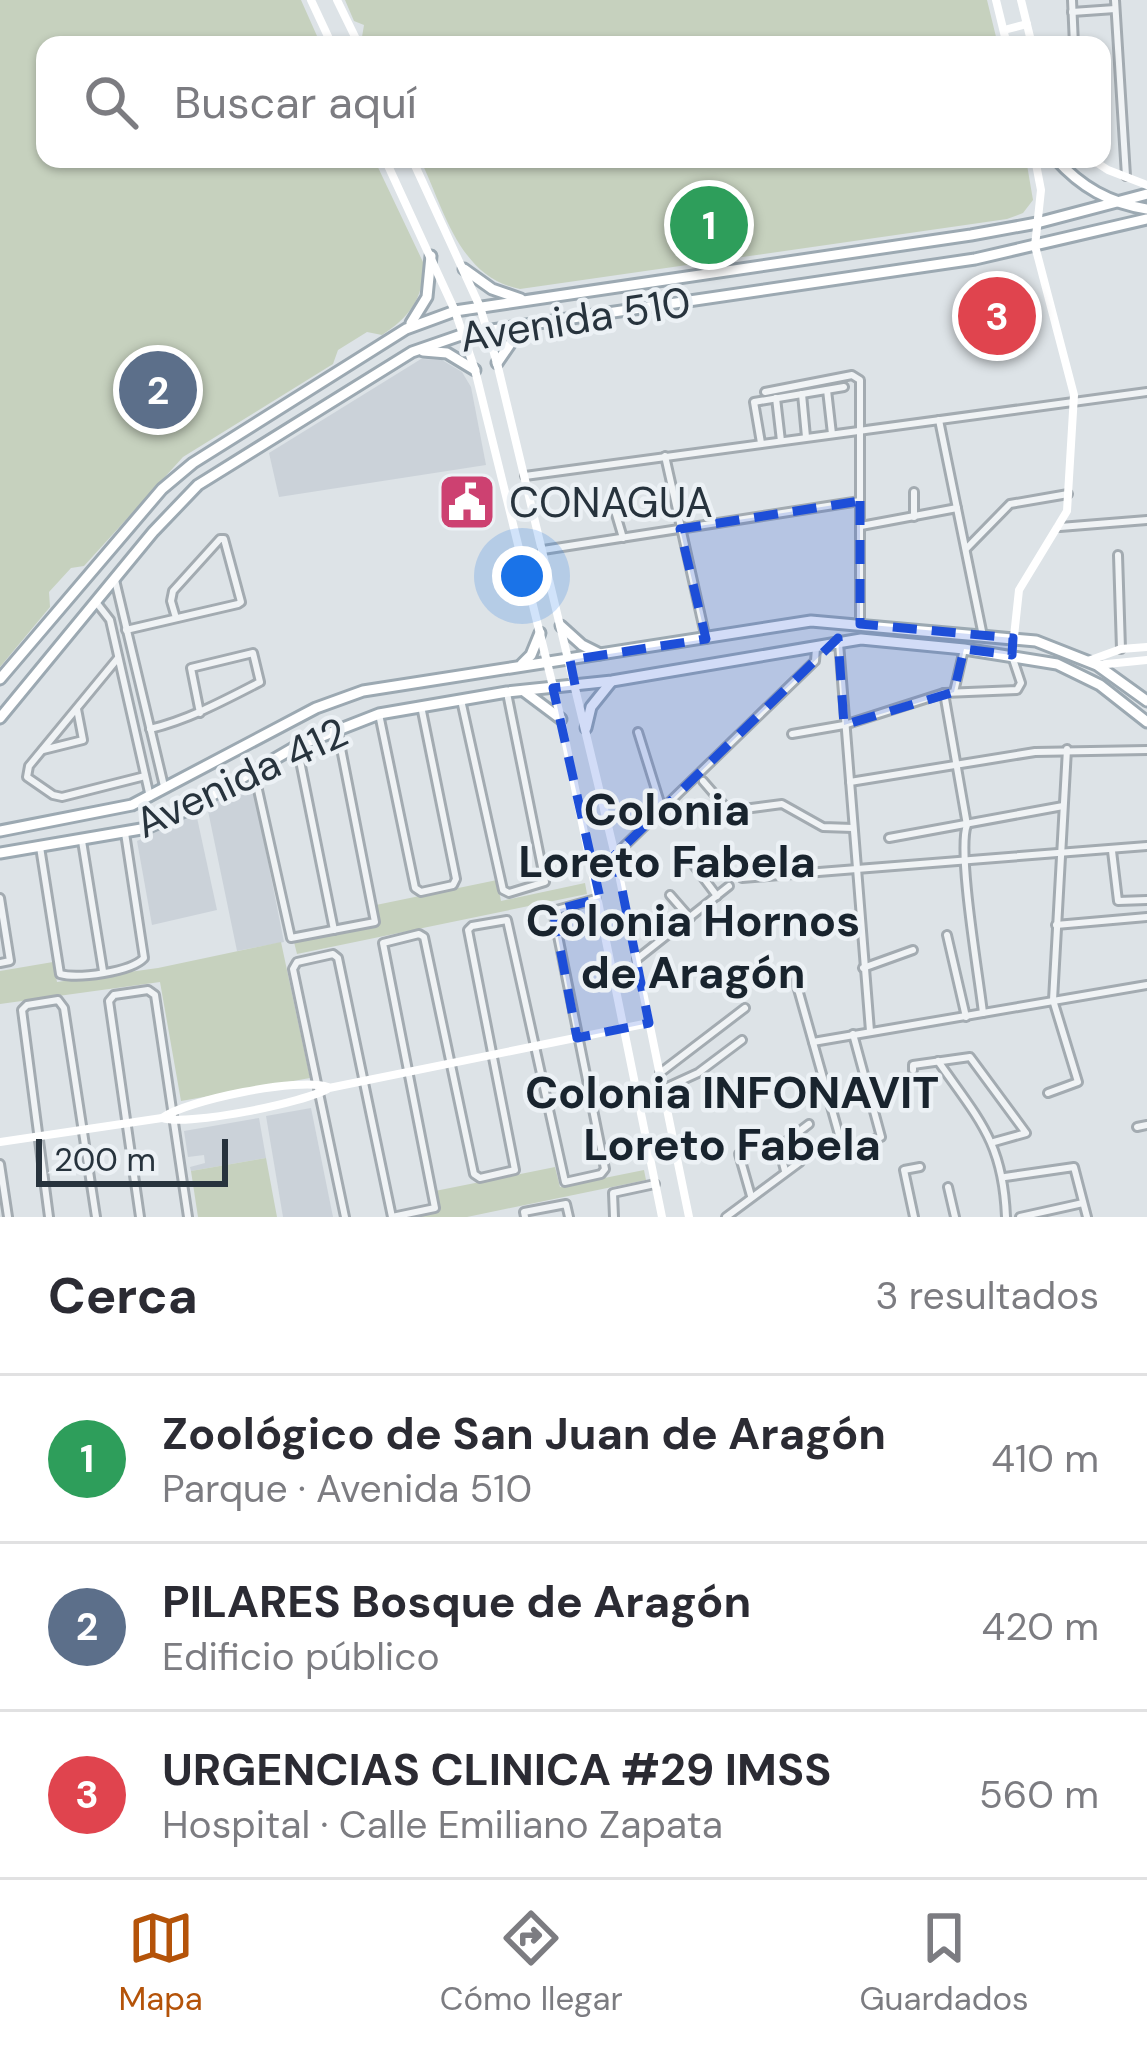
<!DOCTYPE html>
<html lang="es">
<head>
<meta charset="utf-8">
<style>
	:root { --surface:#fff; --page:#f7f7f7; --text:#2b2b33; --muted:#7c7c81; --line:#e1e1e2; --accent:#b45309 }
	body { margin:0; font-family:"DM Sans",sans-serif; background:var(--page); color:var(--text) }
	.scale { position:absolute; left:36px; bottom:30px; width:192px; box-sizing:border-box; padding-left:12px; border:6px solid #27333d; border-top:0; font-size:33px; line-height:42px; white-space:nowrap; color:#27333d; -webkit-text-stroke:9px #ecf1f5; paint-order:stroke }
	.you { position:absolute; left:522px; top:576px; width:42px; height:42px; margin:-30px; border:9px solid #fff; border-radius:50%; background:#1a73e8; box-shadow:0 0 0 18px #1a73e833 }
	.badge { display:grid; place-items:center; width:78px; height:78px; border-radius:50%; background:var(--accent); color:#fff; font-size:39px; font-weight:700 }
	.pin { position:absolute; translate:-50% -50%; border:6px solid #fff; box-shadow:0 3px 12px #0006 }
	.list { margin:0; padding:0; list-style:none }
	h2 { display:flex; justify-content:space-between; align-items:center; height:156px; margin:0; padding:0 48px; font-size:51px }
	h2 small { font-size:39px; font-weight:400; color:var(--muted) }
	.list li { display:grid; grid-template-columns:78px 1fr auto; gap:36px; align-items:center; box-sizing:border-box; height:168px; padding:0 48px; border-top:3px solid var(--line) }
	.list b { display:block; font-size:45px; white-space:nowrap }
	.list p { margin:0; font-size:39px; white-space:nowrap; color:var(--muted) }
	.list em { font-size:39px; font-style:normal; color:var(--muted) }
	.icon { flex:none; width:66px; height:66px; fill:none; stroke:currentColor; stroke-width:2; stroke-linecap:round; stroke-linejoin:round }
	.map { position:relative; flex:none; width:1147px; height:1217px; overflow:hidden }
	.search { position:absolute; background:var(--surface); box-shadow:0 3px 9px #0004; left:36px; right:36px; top:36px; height:132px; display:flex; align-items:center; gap:30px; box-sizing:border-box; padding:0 42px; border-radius:24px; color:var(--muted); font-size:45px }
	.sheet { height:660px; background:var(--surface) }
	nav { display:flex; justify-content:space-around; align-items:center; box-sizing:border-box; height:168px; border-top:3px solid var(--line); background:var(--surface); font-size:33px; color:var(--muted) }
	nav a { display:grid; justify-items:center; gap:6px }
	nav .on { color:var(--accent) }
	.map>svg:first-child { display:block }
</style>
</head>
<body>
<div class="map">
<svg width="1147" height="1217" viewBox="0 0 1147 1217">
	<rect width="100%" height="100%" fill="#dde3e7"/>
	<g fill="#cbd2d9">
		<polygon points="421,359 442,360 462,372 471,387 486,465 279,497 269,453"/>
		<polygon points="252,782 284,942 237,951 207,806"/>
		<polygon points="196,813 217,910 152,925 137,841"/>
		<polygon points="311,1108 333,1217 283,1217 266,1116"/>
		<polygon points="259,1118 266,1158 191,1171 190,1167 205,1163 204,1155 188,1157 184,1131"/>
	</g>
	<g fill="#c6d1be">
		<path d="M0,0h301l20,45h-276v114h329l49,103c2,35 -13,55 -41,73l-15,-3 -29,18 -5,14 -150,93 -99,109 -13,2 -22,24 1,15 -50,60z"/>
		<polygon points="345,0 987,0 998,45 366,45 362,37 364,25 354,21"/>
		<path d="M420,159h606l7,41 -10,13 -16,6 -487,70c-62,-12 -76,-81 -100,-130z"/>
		<polygon points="497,880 501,901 585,883 587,894 297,954 294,942 379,924 376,905"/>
		<polygon points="281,942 310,1078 181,1101 160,982 0,1004 0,971 53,962 57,982 158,968"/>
		<polygon points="266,1158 277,1217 198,1217 191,1171"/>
		<polygon points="555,1167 560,1187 644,1170 646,1180 467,1217 404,1217 438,1210 435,1191"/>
	</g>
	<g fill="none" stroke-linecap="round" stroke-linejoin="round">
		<g stroke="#a3abb1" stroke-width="12">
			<g id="street">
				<polyline points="1072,0 1074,45"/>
				<polyline points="1115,0 1126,176"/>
				<polyline points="1072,12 1115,9"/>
				<polyline points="827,390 832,434"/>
				<polyline points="765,392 852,375 860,380 860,624"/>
				<polyline points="802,394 806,437"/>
				<polyline points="776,398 781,441"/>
				<polyline points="939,420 983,636"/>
				<polyline points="761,443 754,402 844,387"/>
				<polyline points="665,456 706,639"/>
				<polyline points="525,476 1147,392"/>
				<polyline points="615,511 623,538"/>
				<polyline points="914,517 914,492"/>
				<polyline points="861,526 957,508"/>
				<polyline points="1060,527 1147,520"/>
				<polyline points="966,549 1010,504 1068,494"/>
				<polyline points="543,550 860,501"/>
				<polyline points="1118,555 1121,649"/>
				<polyline points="115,580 164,786"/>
				<polyline points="96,602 110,620 150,797"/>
				<polyline points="126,630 238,604 241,602 224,539 220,539 173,591 171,601 176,618"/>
				<polyline points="839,643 870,1031"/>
				<polyline points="118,658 29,766 27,777 53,795 62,797 145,776"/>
				<polyline points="954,692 964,649"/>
				<path d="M944,693l23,132c-10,26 12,152 16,188"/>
				<polyline points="461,700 503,890 509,893 545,882 507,693"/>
				<polyline points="379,714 415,888 421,892 453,885 456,879 421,706"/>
				<path d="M150,729c40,-10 73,-28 110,-47l-7,-29 -62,15 9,45"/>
				<polyline points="638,732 662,809"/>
				<polyline points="792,734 844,725 944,693 1017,690 1021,683 1013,659"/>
				<polyline points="297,746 334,930"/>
				<polyline points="43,750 83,740 77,709"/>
				<polyline points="254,772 291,938 375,922 337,728"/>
				<polyline points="703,781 729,811 782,804 823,827 853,828"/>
				<polyline points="850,782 1035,752 1147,750"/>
				<polyline points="889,838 1063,806"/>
				<polyline points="82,841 103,971"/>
				<path d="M40,847l20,127c18,5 71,-2 84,-16l-19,-125"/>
				<polyline points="1112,851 1118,901 1147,900"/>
				<polyline points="616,854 815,661 816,648"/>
				<polyline points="693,864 717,896"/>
				<polyline points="742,878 1147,846"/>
				<polyline points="670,895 690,918"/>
				<polyline points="0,898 10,961 0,963"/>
				<polyline points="1056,925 1147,917"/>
				<polyline points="947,935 966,1017"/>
				<polyline points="637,959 729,886"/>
				<polyline points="863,968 913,950"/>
				<polyline points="796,982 843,1149 881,1137 853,1034"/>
				<polyline points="813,1042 1147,985"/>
				<path d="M938,1061c41,59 65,81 68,156"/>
				<polyline points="913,1070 913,1065 970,1057 1026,1133 994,1142"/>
				<polyline points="660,1073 745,1008"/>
				<polyline points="663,1089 698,1073 742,1040"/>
				<polyline points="1048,1093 1078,1082 1053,1000 1067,749"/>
				<polyline points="1137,1127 1147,1125"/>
				<polyline points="739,1154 751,1196"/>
				<polyline points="0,1164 8,1217"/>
				<polyline points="785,1171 779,1147 809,1124"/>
				<polyline points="1005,1177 1074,1167 1087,1217"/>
				<polyline points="948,1187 955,1217"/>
				<polyline points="49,1217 22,1010 27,1005 58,1000 64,1008 96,1217"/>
				<polyline points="140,1217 109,1001 114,995 148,990 155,995 188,1217"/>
				<polyline points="345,1217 293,969 297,962 333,954 338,958 392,1217"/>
				<polyline points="392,1217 435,1208 383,943 419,934 424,937 474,1174 480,1178 515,1170 468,930 472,926 507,920 565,1182 601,1174 605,1169 553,911 596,899"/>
				<polyline points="525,1217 524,1212 566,1204 569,1217"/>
				<polyline points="614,1217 613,1193 655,1184"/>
				<polyline points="726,1217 800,1162"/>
				<polyline points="914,1217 904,1170 920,1167"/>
				<polyline points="1020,1217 1083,1203"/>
			</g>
		</g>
		<g stroke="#9ca9b2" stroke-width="15">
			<g id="primary">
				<path d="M1056,159c25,28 53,44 91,50"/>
				<polyline points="464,269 492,289 521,299"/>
				<polyline points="411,323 427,297 431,256"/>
				<polyline points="423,351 447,353 475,370"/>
				<polyline points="497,363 521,328"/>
				<polyline points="561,626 582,645 600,654"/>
				<polyline points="522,664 531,655 540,633"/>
				<polyline points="0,679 162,489 193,463 406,329 455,311 971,235 1037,223 1147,194"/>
				<polyline points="525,692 561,719"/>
				<polyline points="0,718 153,532 198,485 412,352 464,334 975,259 1147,219"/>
				<polyline points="586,728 591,707 611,682"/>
				<polyline points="0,831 132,805 316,708 363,691 811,621 1036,641 1097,665 1147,701"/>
				<polyline points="0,853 147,828 187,810 297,746 379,714 507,692 612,681 861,639 964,649 1057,664 1100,685 1147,722"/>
			</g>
		</g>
		<use href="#street" stroke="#f0f3f5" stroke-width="6"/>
		<g stroke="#fff" stroke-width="8">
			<polyline points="311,0 332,45"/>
			<polyline points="337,0 359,45"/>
			<polyline points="996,0 1007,45"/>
			<polyline points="1021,0 1032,45"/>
			<polyline points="1004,30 1027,24"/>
			<polyline points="385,159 455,311 475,370 561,719 662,1217"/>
			<polyline points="412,159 480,307 497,363 615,855 689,1217"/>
			<polyline points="1091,159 1108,170 1147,185"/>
			<polyline points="1012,655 1019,590 1067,511 1074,395 1035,246 1041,190 1035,159"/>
			<polyline points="1088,661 1121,649 1147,647"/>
			<polyline points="1097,665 1147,660"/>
			<path d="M162,1118c26,8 143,-15 167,-30l320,-65"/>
			<path d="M0,1142l162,-24c25,-18 137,-41 166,-31"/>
		</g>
		<use href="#primary" stroke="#fff" stroke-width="9"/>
	</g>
	<path fill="#1d4ed8" fill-opacity="0.2" stroke="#1d4ed8" stroke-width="9" stroke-dasharray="24 15" stroke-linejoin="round" d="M860,501v123l153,14 -1,17 -48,-6 -10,43 -110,33 -6,-87 -223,217 34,168 -72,15 -24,-127 47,-13 -47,-210 22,-3 -5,-25 136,-21 -26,-110z"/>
	<defs>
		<g id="civic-square" transform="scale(3)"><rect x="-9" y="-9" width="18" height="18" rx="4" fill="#cd4171" stroke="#ecf1f5"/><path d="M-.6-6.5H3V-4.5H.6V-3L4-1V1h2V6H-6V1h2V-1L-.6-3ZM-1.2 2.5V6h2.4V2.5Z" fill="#fff"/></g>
	</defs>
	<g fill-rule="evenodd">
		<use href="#civic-square" x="467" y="502"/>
	</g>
	<g text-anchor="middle" stroke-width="9" stroke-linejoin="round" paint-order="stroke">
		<g font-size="42" fill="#27333d" stroke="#ecf1f5">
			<text transform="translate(575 319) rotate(-9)" y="15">Avenida 510</text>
			<text transform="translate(241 777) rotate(-25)" y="15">Avenida 412</text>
		</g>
		<g font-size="42" fill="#27333d" stroke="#ecf1f5" text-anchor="start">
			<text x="509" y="517">CONAGUA</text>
		</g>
		<g font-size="45" font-weight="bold" fill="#19242e" stroke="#ecf1f5">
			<text x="667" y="825">Colonia<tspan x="667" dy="52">Loreto Fabela</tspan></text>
			<text x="693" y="936">Colonia Hornos<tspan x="693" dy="52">de Aragón</tspan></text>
			<text x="732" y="1108">Colonia INFONAVIT<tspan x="732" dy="52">Loreto Fabela</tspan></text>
		</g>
	</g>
</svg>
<div class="scale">200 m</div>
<div class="you"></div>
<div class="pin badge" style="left:709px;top:225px;background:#2e9e5b">1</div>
<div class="pin badge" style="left:158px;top:390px;background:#5c6f8a">2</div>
<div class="pin badge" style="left:997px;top:316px;background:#e0444e">3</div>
<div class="search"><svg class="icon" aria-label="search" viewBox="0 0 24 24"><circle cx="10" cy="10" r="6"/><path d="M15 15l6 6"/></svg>Buscar aquí</div>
</div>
<section class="sheet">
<h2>Cerca<small>3 resultados</small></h2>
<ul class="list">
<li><span class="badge" style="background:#2e9e5b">1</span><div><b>Zoológico de San Juan de Aragón</b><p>Parque · Avenida 510</p></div><em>410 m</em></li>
<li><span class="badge" style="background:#5c6f8a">2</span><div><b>PILARES Bosque de Aragón</b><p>Edificio público</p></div><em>420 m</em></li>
<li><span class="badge" style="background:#e0444e">3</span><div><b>URGENCIAS CLINICA #29 IMSS</b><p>Hospital · Calle Emiliano Zapata</p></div><em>560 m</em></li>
</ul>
</section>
<nav>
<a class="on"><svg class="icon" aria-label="map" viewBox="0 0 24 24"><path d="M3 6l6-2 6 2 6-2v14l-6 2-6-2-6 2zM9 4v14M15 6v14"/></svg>Mapa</a>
<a><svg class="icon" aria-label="directions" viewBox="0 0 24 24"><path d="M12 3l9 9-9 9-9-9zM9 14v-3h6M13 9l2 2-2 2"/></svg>Cómo llegar</a>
<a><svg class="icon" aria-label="saved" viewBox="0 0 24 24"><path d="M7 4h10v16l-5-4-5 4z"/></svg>Guardados</a>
</nav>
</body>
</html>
